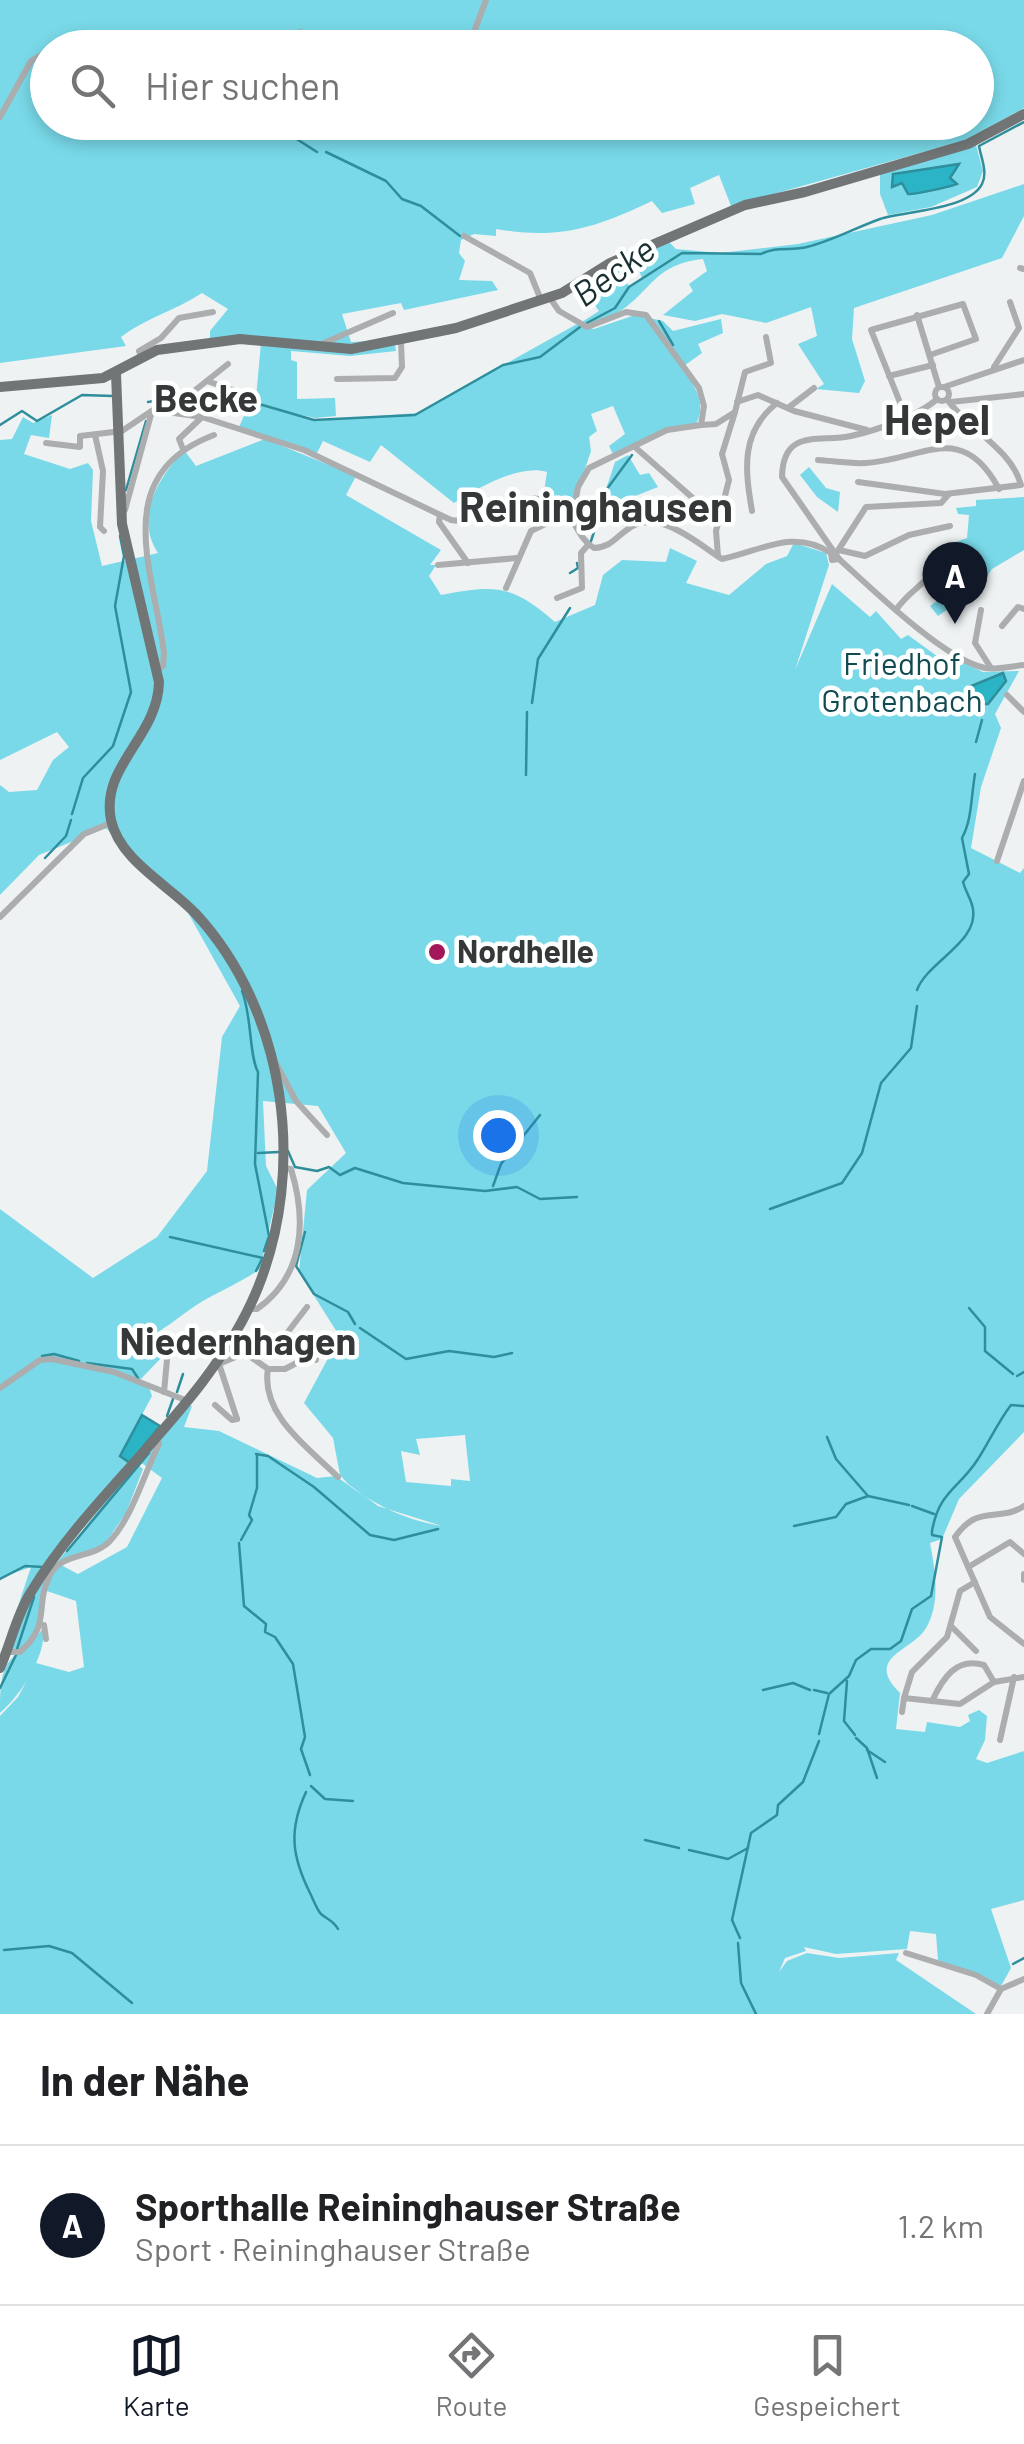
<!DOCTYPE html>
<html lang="de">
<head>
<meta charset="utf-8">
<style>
	:root { --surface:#fff; --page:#f6f6f6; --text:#202124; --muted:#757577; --line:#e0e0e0; --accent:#111827 }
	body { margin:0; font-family:Barlow,sans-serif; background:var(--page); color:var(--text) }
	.you { position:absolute; left:498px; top:1135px; width:35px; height:35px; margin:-25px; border:8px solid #fff; border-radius:50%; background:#1a73e8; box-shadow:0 0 0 15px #1a73e833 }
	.badge { display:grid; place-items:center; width:65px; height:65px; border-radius:50%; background:var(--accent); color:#fff; font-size:32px; font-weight:700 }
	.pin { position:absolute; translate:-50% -82px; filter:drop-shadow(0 2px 5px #0008) }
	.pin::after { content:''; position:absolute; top:52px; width:35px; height:30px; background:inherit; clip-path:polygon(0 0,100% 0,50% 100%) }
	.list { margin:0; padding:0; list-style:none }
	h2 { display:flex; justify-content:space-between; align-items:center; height:130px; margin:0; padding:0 40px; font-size:42px }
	h2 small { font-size:32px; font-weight:400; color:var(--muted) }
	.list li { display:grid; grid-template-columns:65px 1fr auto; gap:30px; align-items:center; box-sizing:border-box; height:160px; padding:0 40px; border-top:2px solid var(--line) }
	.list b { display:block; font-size:38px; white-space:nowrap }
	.list p { margin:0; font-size:32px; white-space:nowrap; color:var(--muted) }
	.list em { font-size:32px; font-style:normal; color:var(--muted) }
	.icon { flex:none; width:55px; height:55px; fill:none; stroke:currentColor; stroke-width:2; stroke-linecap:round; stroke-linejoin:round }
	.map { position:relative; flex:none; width:1024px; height:2014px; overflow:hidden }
	.search { position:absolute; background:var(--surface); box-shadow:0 5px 15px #0003; left:30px; right:30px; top:30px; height:110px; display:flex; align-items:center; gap:25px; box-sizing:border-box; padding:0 35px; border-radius:55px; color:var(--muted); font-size:38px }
	.sheet { height:290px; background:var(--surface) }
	nav { display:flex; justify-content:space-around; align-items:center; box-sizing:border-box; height:140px; border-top:2px solid var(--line); background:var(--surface); font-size:28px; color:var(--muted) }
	nav a { display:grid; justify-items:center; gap:5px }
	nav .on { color:var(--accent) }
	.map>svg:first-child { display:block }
</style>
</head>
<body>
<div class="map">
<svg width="1024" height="2014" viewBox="0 0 1024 2014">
	<rect width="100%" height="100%" fill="#eef2f3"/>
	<g fill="#79d9e8" fill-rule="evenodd">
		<path d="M0,0h484l-18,47 -418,1v74h928v-74l-507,-1 17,-47h538v108l-58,32 -235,66 -12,-31 -29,13 5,16 -33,9 -10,-12c-57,27 -93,39 -156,28v7l-22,-2 -13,6 -2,13 6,8 -6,19 33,1 6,9 -94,20 -3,-7 -59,11 9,28 20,-1 -19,4 -142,-5v-9l18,-22 -26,-16c-26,17 -56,25 -81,44l5,9 -126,17z"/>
		<polygon points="976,145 983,171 977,187 931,207 888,215 880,194 880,171"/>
		<path d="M1024,184v32l-22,42 -148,50 -2,31 13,42 -6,12 -43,-4 8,-5 -26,-40 19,-8 -6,-29 -45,16 -44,-9 -27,7 -32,-6 30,-24 -4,-7 18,-13 -4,-12c-50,5 -52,34 -86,54 -9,5 -20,9 -29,13l-6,-4 17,-11 -18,-25 34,-23 14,23 13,-8 -9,-23 35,-14 8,8 44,4 78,-9 134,-29z"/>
		<path d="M635,315l28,6 10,10 48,-12 2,14 -25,11 4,9 -21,15c14,18 26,34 15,56l-29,6 -52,28 -6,-12 16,-12 -12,-28 -22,8 6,17 -8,6 2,14 -21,62 -27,-14 4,-27c-26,-9 -71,17 -93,31l-73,-58 -11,17 -47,-21 -6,12 -78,-26 8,-18h8l6,-66 107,6 27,-4 1,6 -46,5 -59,-5v9l6,2v37l38,-1 1,18 -21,2 -45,-10 45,13 102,-8 160,-89 17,5z"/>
		<path d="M52,415l-3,23 -18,-3 -7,19 46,15 18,-6 5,7 -2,51 11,45 56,-13c-24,-37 0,-74 26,-103l12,16 69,-27 91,37 -10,19 95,55 -11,15h6l-7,11 12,19c54,-11 72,-10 114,27l40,-17 8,-30 19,-15 44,2 4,-14 27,13 -11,22 43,12 37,-31 21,-8 7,-13 32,10 3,12 -34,105 37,-86 38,33 6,-6 25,28 7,-4 44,32 6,-7 25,12 36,-1 -24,43 6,14 -20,59 -10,61 49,25 4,-5v564l-65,67 -17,40 -12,4c5,26 11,60 -4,85 -13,23 -63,29 -26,65l-4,36 29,3 2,-10 33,5 10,-6 -2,-6 11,-5 8,6 -2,24 -9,19 11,4 37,-12v149l-33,9 20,59 -10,18 -63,-26 -2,-26 -26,-3 -3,18 -71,5 -32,-7 2,4 -21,7 -6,14 8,-11 20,-8 32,5 60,-5 -3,7 80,54h-976v-298l18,-19 18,-34 33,9 15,-5 -8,-66 -29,-10 2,-12 12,-14 17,9 49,-27 35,-69 -23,-17 48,-56 5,1 -8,21 35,4 98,47 19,-2c34,26 64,43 106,50l-64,-20 -30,-22 -8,-9 -7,-37 -29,-35 29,-54 9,-9 -43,-68 8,-82 39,-37 -28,-47 -55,-5 3,65 12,24 -18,79c-21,15 -44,23 -65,37 -18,12 -29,23 -49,32l16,19 -23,24 10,6 3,9 -32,60 9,7 -113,149 15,-45 -31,11v-369l93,69 64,-41 50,-66 15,-134 18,-31 -53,-95 -81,-83 -67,27 -39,40v-110l9,7 28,-2 16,-30 16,-13 -12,-15 -57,28v-320l12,-1 11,-22 10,6zM1003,673l3,8 -17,22 -10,2 -10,-18zM465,1435l5,46 -19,-2v7l-45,-4 -5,-31 19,4 -4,-16z"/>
		<polygon points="628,455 640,475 649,473 658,487 625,500 604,495 615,462"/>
		<polygon points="809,467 826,488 840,492 838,512 817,497 800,475"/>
		<polygon points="1024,497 1024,550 992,569 980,587 938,616 930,606 943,596 935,589 953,560 944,546 967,538 969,515 958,514 956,508 976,506 976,500"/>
		<polygon points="136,1463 143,1469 126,1513 104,1545 66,1559 47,1579 42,1624 19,1651 11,1648 35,1590"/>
		<path d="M43,1629c4,26 -23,67 -43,84 0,-58 8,-48 43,-84z"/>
	</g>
	<g fill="#2bb4c6" stroke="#2e8e9b" stroke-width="2.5">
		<path d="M959,164l-9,14 7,6c-4,2 -44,11 -49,10l-6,-11 -10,4 1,-13z"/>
		<polygon points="1003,673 1006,681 988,704 974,704 966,697 969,687"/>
		<polygon points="142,1415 160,1426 130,1463 120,1456"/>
	</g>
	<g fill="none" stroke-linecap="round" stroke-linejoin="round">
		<g stroke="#2e8e9b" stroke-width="2.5">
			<polyline points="270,122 317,152"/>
			<polyline points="326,152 386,181 402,199 421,206 460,236"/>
			<polyline points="659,321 673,345"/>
			<path d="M587,323l28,-15 14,-21 53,-34 79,1c15,-8 30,-3 46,-7 25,-6 48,-19 73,-28 24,-8 89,-9 102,-35 6,-12 -1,-26 -3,-38l45,-24"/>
			<polyline points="148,402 182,396"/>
			<polyline points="259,404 314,420 415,415 503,365 540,357 580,327"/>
			<polyline points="0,425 22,411 37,421 82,395 113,396"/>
			<polyline points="126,490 146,421"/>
			<polyline points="591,541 600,514 610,508 611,498 604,493 632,455"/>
			<polyline points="570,573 578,568 577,563"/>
			<polyline points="532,703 538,659 570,608"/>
			<polyline points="976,742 982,720"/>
			<polyline points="526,775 527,712"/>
			<polyline points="72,814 83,778 113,746 131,692 115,606 124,556 120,536"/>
			<polyline points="45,858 66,836 71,820"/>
			<path d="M917,990c10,-28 62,-48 56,-81 -2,-11 -7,-16 -10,-27l6,-8 -7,-36c10,-18 9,-41 13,-64"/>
			<path d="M242,991c10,25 7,65 16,81l-3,92 14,72 -5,15"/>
			<polyline points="288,1151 295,1167 317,1171 329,1167 340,1175 355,1168 403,1183 485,1191 517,1187 540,1199 577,1197"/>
			<polyline points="258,1153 279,1152"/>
			<polyline points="493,1186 501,1164 540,1115"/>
			<polyline points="770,1209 842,1183 862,1153 881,1083 911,1048 917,1006"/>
			<polyline points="305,1232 296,1266 314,1294 348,1312 355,1324"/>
			<polyline points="170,1237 263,1258"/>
			<polyline points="256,1271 262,1259"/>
			<polyline points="969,1308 985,1327 985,1351 1013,1374"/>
			<polyline points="360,1328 406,1359 449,1351 494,1357 512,1353"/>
			<polyline points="42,1356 54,1354 79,1361"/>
			<polyline points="87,1363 132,1369 138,1378"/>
			<polyline points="1017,1376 1024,1372"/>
			<polyline points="177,1392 183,1374"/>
			<polyline points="167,1416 173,1399"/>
			<polyline points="827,1437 836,1459 868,1496"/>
			<polyline points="256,1454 268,1456 314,1487 370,1535 394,1540 438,1529"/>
			<polyline points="912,1506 934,1514"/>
			<polyline points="794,1526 836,1517 846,1504 868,1496 909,1505"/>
			<polyline points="241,1540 252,1520 249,1515 257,1488 257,1456"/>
			<polyline points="239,1543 244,1606 266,1624 265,1632 275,1637 293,1664 305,1737 301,1749 310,1775"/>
			<polyline points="67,1551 149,1453"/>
			<polyline points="0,1579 25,1566 43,1567"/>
			<polyline points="17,1649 34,1597"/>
			<polyline points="847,1681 844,1721 855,1735"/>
			<polyline points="0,1688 16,1655"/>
			<polyline points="763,1690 793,1683 810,1690"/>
			<polyline points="814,1690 827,1693"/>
			<path d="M819,1734l10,-40 20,-18 7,-16 15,-11h19l11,-8 11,-32 19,-13 11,-59 -10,-2v-4c7,-40 27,-42 46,-72 11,-17 20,-37 33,-54l13,1"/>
			<polyline points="856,1738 867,1748 877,1778"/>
			<polyline points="867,1750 885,1762"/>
			<polyline points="311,1786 325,1799 353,1801"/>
			<path d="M306,1792c-17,37 -15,63 4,101 3,6 7,17 11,21 7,6 12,6 17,15"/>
			<polyline points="645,1840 679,1848"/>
			<polyline points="689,1850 728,1859 748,1848"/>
			<polyline points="740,1938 732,1920 751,1833 777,1815 778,1805 803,1782 819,1741"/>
			<polyline points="738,1943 741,1983 756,2014"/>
			<polyline points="4,1950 49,1946 72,1953 132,2003"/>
			<polyline points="1013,1964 1024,1958"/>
		</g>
		<g stroke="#abadae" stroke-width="6">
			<polyline points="56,48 127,43 173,48"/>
			<polyline points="264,48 301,32 345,48"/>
			<polyline points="468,48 486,0"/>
			<polyline points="0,117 31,61 48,51"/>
			<polyline points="464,236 530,273 541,300"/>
			<polyline points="1020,268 1024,269"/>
			<polyline points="550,298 559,311 587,327 626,312 646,315 699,388 704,406 701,425 716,424 735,412 722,454 729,480 716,531 718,556"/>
			<polyline points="917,315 939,387"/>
			<polyline points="317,346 393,313"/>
			<polyline points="142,358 139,351 161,338 179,318 213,312"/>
			<polyline points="994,367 1019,328 1010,302"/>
			<polyline points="889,376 933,365"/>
			<polyline points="337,379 395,378 402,367 401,342"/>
			<polyline points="207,381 233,390"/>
			<polyline points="944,387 1024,360"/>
			<circle cx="942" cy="394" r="7"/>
			<polyline points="737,402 758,395 794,411 867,430"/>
			<polyline points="951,402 1024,394"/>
			<polyline points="788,408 814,388"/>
			<polyline points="169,411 228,364"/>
			<polyline points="735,412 745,372 771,363 766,337"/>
			<polyline points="905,415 871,330 963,304 976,339 930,355"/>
			<polyline points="95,435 103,471 100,527 104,531"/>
			<path d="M46,443l34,4v-11l42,-5 31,-21 49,7 102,33 147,70c37,7 69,-39 108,-14 16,10 18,32 35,42 17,-1 21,-10 34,-19 30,-23 71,16 94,30 39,-8 71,-31 109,-6"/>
			<polyline points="636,448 703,507 725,510"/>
			<polyline points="183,449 179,439 201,418"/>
			<path d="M818,460c15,1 32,4 48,3 56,-3 96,-44 133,26"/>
			<path d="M858,482l87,12 76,-9c-10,-37 -54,-56 -74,-86"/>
			<polyline points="125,510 152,411"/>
			<path d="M752,511c-7,-41 -12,-79 25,-108"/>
			<polyline points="440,515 439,522 468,563"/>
			<polyline points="572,520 578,487 589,468 667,430 701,425"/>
			<polyline points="839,550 865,556 909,535 950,526"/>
			<polyline points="837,552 866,507 941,503 949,494"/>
			<path d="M831,553l1,7 7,-1 -57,-82c1,-50 39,-34 69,-41 24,-5 69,-21 86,-37"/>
			<path d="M839,559c32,29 106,101 146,109 12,2 26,-2 39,-3"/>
			<polyline points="438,565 517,558"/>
			<polyline points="506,588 531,531 566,514"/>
			<polyline points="557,598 582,588 581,553 588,545"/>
			<path d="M896,610c11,-17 27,-24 38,-40"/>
			<polyline points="981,610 975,643 991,668"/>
			<polyline points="1002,626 1018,607 1024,609"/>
			<path d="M158,669l5,-3 1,-13c-10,-82 -56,-178 50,-218"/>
			<polyline points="1007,695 1024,712"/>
			<polyline points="997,861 1024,781"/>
			<polyline points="0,917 84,834 111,823"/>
			<polyline points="273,1058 296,1101 327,1135"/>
			<path d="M249,1309h8c47,-33 50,-88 34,-140l-7,-1"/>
			<polyline points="250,1355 284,1337 307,1307"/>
			<path d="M219,1364l26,-11 23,16c-8,46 42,80 70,108"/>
			<polyline points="219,1364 237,1419"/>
			<polyline points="268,1369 285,1369 306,1358 316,1360"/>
			<polyline points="0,1388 40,1360 52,1359 114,1372 185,1400"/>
			<polyline points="164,1392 168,1349"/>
			<polyline points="215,1405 232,1420 237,1419"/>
			<path d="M1024,1506c-25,17 -45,-3 -69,31l35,80 34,27"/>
			<polyline points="970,1566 1010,1542 1024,1554"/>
			<polyline points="1024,1574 1024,1580"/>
			<polyline points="44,1625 46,1639"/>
			<polyline points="951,1626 976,1651"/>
			<path d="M7,1652h13c32,-28 14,-46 30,-77 12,-23 43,-16 60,-34 23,-25 34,-67 49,-97l-3,-7"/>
			<polyline points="904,1698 912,1672 947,1637 960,1591 975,1582"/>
			<path d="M932,1701c11,-23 24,-44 52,-36l10,17"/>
			<polyline points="902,1712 904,1698 960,1704 994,1682 1024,1677"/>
			<polyline points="1000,1740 1014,1677"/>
			<polyline points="906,1953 976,1975 1001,1989 1024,1979"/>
			<polyline points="987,2014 1001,1989"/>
		</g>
		<g stroke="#717575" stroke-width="10">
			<polyline points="0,387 103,378 157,350 240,339 351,349 456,328 562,293 610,263 745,205 805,192 968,144 1024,114"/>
			<path d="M0,1668c11,-25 16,-52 31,-76 65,-107 178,-186 226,-302 50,-122 29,-278 -61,-376 -27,-29 -76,-53 -85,-94 -11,-54 47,-83 48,-138l-37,-158 -6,-150"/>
		</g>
	</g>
	<circle fill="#a4165b" stroke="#feffff" stroke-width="4" cx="437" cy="952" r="10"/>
	<g text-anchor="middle" stroke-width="9" stroke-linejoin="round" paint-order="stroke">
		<g font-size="32" fill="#114a51" stroke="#feffff">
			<text x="902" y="675">Friedhof<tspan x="902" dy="37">Grotenbach</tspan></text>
		</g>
		<g font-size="32" font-weight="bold" fill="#363738" stroke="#feffff" text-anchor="start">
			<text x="457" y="963">Nordhelle</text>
		</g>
		<g font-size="35" font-style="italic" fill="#182e31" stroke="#feffff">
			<text transform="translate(614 272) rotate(-36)" y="12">Becke</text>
		</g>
		<g font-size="38" font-weight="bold" fill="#363738" stroke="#feffff">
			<text x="206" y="412">Becke</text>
			<text x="238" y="1355">Niedernhagen</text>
		</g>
		<g font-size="42" font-weight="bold" fill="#363738" stroke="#feffff">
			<text x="937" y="435">Hepel</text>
			<text x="596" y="522">Reininghausen</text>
		</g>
	</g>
</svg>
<div class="you"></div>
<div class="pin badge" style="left:955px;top:624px">A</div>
<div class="search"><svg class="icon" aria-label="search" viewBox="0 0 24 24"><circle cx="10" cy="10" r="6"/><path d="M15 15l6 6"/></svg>Hier suchen</div>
</div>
<section class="sheet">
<h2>In der Nähe<small></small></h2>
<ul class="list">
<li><span class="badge">A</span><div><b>Sporthalle Reininghauser Straße</b><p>Sport · Reininghauser Straße</p></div><em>1.2 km</em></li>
</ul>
</section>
<nav>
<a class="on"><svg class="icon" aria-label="map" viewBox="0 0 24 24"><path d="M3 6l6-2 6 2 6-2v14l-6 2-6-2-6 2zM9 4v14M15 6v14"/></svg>Karte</a>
<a><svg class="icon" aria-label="directions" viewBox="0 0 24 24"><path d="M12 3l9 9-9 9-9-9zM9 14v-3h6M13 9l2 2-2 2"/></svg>Route</a>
<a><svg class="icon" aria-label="saved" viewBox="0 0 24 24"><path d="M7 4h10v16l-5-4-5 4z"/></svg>Gespeichert</a>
</nav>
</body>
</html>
